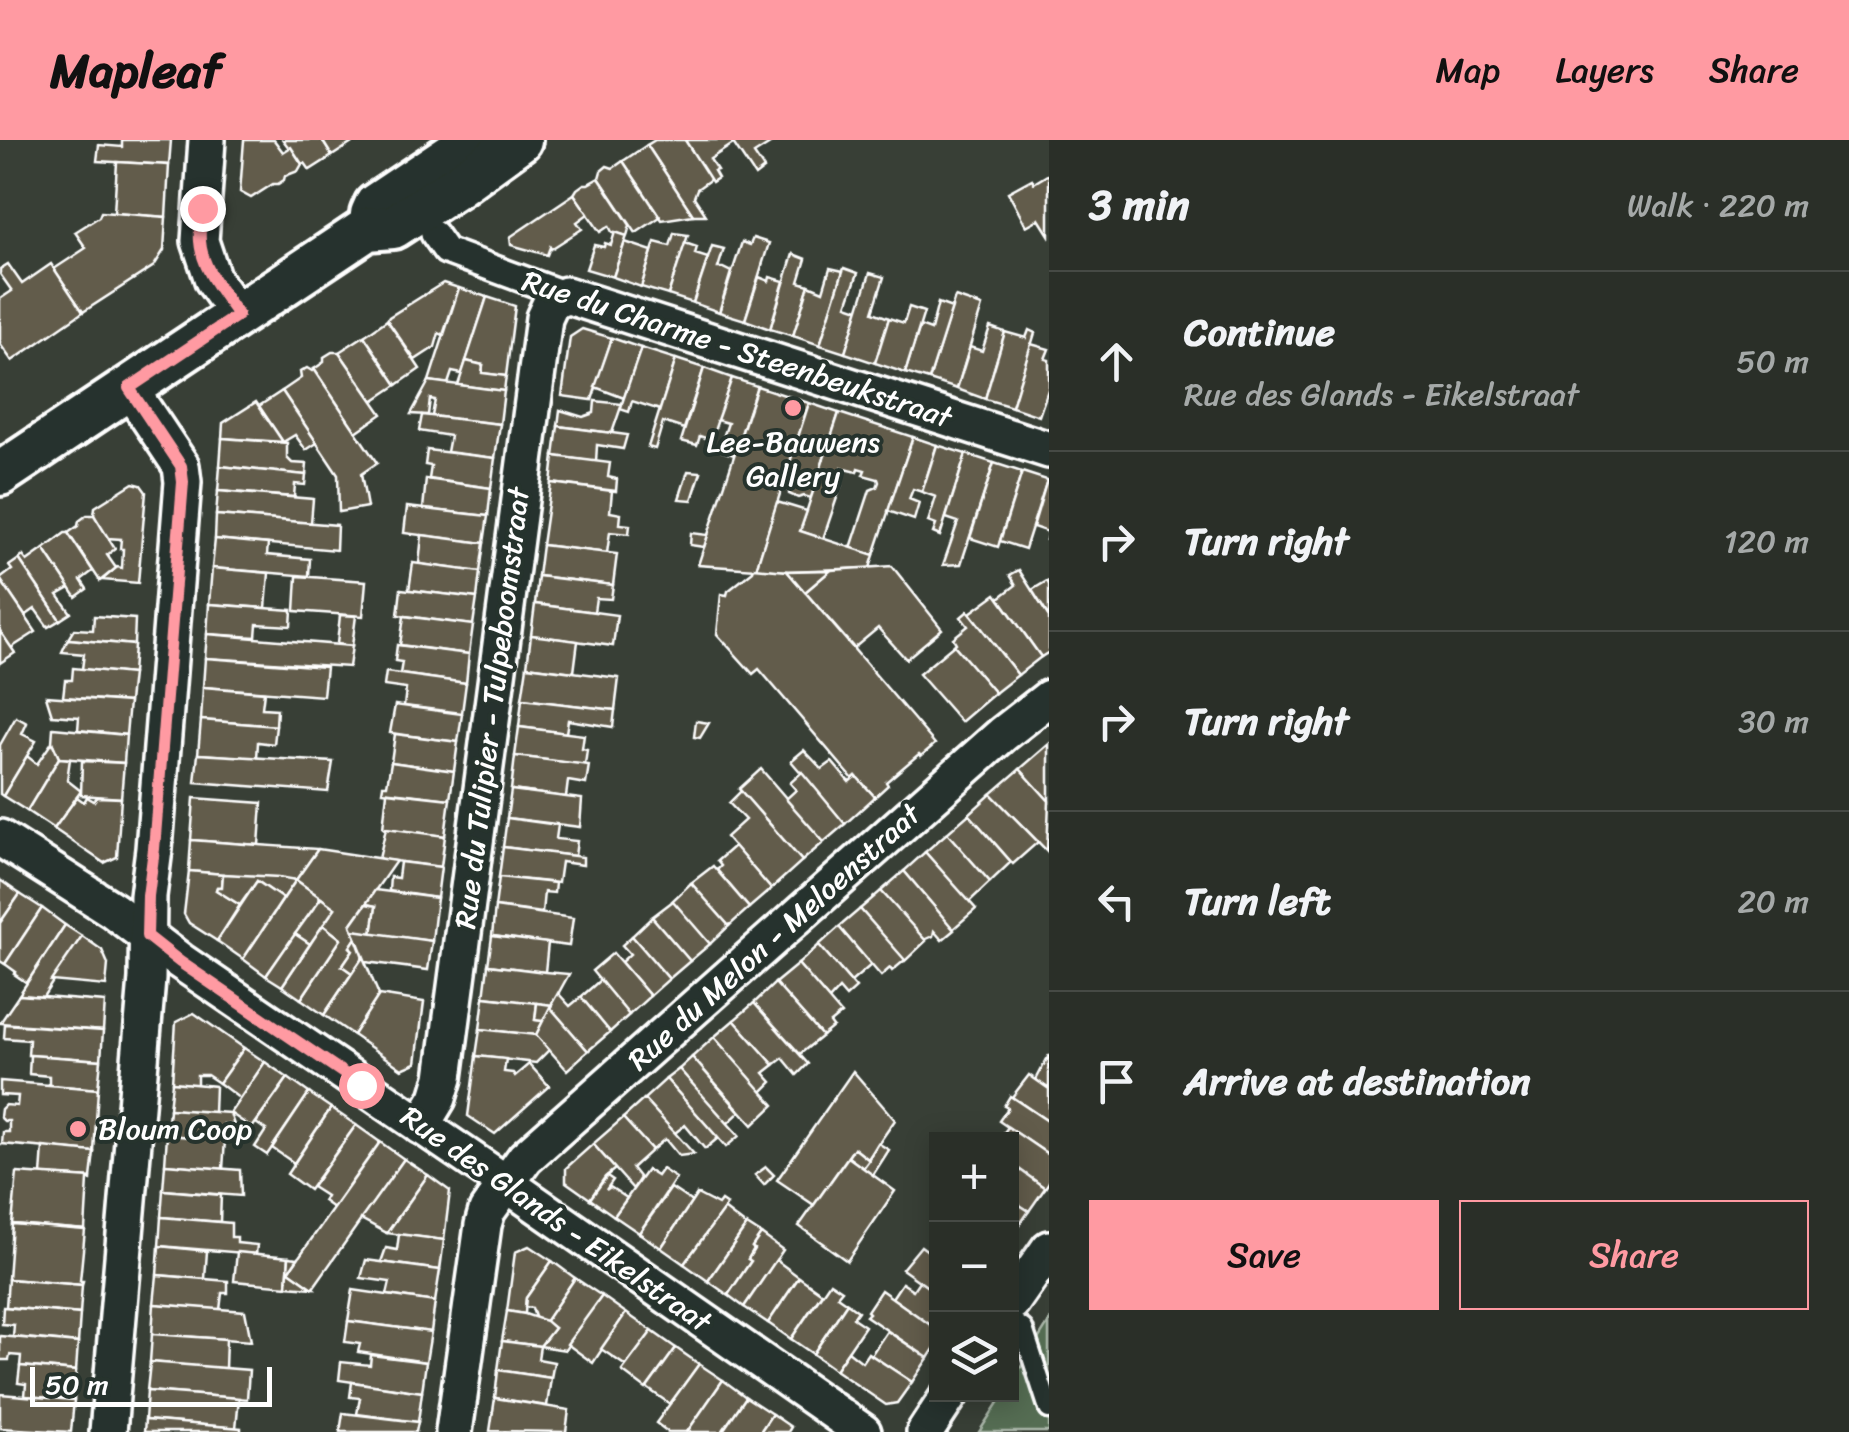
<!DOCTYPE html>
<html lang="en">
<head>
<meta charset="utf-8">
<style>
	:root { --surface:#2a2f28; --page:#323730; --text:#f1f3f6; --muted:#a5a9a8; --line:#464a45; --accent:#ff9aa2 }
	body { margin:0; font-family:Sriracha,sans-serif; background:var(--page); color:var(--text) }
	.controls { position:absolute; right:30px; bottom:30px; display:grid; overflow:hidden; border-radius:0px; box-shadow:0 5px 25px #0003 }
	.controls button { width:90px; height:90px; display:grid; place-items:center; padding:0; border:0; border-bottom:2px solid var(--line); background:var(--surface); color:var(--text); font:50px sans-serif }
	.scale { position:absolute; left:30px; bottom:25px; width:242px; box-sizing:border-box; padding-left:10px; border:5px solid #fff; border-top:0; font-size:28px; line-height:35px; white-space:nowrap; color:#fff; -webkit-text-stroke:8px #26332d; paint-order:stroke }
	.stop { position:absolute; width:30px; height:30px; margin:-22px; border:8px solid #ff9aa2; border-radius:50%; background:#fff }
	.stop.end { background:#ff9aa2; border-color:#fff; box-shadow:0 2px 10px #0008 }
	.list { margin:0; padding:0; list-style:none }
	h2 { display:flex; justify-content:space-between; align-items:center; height:130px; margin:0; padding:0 40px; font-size:42px }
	h2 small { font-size:32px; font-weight:400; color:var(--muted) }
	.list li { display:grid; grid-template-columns:65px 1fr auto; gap:30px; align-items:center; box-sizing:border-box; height:180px; padding:0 40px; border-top:2px solid var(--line) }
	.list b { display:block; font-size:38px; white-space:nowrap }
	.list p { margin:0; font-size:32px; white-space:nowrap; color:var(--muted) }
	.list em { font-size:32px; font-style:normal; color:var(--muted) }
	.actions { display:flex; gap:20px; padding:30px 40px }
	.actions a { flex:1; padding:22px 0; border:2px solid var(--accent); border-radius:0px; text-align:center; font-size:35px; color:var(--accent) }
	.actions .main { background:var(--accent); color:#111 }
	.icon { flex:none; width:55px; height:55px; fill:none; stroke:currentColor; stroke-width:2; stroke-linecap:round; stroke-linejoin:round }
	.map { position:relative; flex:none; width:1049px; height:1292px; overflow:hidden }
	header { display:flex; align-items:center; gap:60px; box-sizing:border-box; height:140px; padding:0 50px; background:var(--accent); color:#111 }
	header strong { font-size:48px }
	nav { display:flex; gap:55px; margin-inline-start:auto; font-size:35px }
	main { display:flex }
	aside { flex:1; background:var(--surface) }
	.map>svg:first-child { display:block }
</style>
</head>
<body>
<header>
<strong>Mapleaf</strong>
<nav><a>Map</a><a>Layers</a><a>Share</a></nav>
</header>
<main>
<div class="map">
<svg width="1049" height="1292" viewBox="0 0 1049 1292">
	<rect width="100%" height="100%" fill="#383f36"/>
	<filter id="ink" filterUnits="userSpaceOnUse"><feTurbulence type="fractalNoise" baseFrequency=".01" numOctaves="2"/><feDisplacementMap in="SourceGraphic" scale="20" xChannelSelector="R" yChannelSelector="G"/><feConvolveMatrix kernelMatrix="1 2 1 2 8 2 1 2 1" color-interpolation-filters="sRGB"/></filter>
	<g filter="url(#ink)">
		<polygon fill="#546d53" stroke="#aab6a9" stroke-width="2.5" points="1049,1182 1049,1292 979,1292 1003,1255 1012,1254 1012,1241"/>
		<g fill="#625c4b" stroke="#fff" stroke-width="2.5">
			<polygon points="122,0 171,0 169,25 97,21 99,5 122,7"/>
			<polygon points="244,0 274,0 283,12 291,7 302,24 298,31 285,36 284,40 278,44 273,44 251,58 240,52"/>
			<polygon points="283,0 322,0 332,16 310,30 305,23 302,24 291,7 289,8"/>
			<polygon points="322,0 354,0 355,1 332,16"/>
			<polygon points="655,0 685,0 711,39 697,49 694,57 706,75 693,75 647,5"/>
			<polygon points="685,0 731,0 733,4 710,19 717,30 714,31 718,38 712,42"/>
			<polygon points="731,0 772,0 773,2 754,14 764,29 755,36"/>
			<polygon points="647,5 693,75 662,80 623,21"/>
			<polygon points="623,21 660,77 636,93 599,38 601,31 607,26 613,28"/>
			<polygon points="117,22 169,25 166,77 114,73"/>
			<polygon points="1049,34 1049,95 1039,79 1026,86 1008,52 1032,39 1034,43"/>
			<polygon points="599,38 630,85 627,96 612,92 609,86 600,92 574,54 577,49 584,44 588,44"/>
			<polygon points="574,54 588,74 577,82 582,89 551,109 550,107 547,115 511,105 510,97"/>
			<polygon points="101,72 166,77 164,110 154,126 83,172 54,129 86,108 75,92 99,77"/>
			<polygon points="615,92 627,96 613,137 586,129 594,105 604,107 605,103 611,105"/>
			<polygon points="674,93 688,95 668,155 641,147 655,102 670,106"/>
			<polygon points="753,98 769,103 745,180 719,172 742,102 750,105"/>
			<polygon points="625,102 652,111 641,147 613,137"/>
			<polygon points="685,103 697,107 695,114 708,118 693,163 668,155"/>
			<polygon points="712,106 724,109 718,128 723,128 731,132 719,172 693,163"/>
			<polygon points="793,114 806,119 799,142 809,145 793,196 770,189"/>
			<polygon points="8,124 22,144 51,124 83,172 12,221 0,204 0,159 12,151 0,134 0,129"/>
			<polygon points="830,128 843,131 820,205 793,196 809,145 823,151"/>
			<polygon points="844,128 858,133 847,165 859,169 845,213 820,205"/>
			<polygon points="870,133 884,137 873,172 889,178 875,223 845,213"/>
			<polygon points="759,137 769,141 770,137 784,141 770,189 745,180"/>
			<polygon points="443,143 459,148 443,195 439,193 435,207 415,220 387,180 389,177"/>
			<polygon points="459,148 487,157 462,234 452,232 448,244 429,241"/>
			<polygon points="487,157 515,166 506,236 482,233 483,225 466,221"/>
			<polygon points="955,157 982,166 957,249 929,240"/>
			<polygon points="938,163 952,168 929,240 905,233 920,186 931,190"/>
			<polygon points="909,167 924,172 905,233 875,223 889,178 904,183"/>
			<polygon points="387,180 420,229 397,245 364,196"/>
			<polygon points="990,187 1005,192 985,259 957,249 970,207 982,211"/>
			<polygon points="582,189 612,198 592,260 562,256 570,197"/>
			<polygon points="1029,190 1035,193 1012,267 985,259 1005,192 1026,198"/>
			<polygon points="364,196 397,245 373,261 339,212"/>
			<polygon points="612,198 641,208 624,258 595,247"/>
			<polygon points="1031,204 1049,209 1045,219 1049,220 1049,247 1039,276 1012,267"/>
			<polygon points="641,208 676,219 660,270 632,261 629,272 620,269"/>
			<polygon points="332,212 339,212 382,274 356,292 314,229 324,222 324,217"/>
			<polygon points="676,219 704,228 684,289 663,282 655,309 648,307"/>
			<polygon points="466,221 483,225 482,233 506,236 504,251 458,245"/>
			<polygon points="307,228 312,231 314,229 377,323 361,334 367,367 339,372 338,335 282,251 301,238 300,232"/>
			<polygon points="704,228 732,238 711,300 700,296 697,305 681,301"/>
			<polygon points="732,238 757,246 734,315 721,311 719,309 728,283 717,280"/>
			<polygon points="429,241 504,251 500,284 432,276 435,260 430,259 428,275 411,274"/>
			<polygon points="757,246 809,263 756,429 698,425"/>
			<polygon points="282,251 317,303 306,310 295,295 283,302 259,266"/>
			<polygon points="595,261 622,264 612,293 558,286 560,270 583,277 594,273"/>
			<polygon points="256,262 283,302 222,298 223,283"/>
			<polygon points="809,263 839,273 811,358 804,356 798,358 789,354 789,350 782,347"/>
			<polygon points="839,273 913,297 874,415 851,408 870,350 877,347 879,342 878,339 863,335 865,330 858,328 857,332 842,328 840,336 843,340 823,399 800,391"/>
			<polygon points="422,275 500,284 495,318 447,312 450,296 419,291"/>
			<polygon points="558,286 612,293 627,295 623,309 597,305 596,322 554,316"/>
			<polygon points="913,297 937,305 922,352 913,349 909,359 919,363 914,380 888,371"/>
			<polygon points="222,298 287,303 287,318 292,323 307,324 306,335 220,326"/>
			<polygon points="937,305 966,314 940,396 933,393 936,385 928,382 936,357 922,352"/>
			<polygon points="427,310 495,318 491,348 429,339 431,326 425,325"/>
			<polygon points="966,314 994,323 961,424 943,425 958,382 946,378"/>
			<polygon points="554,316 610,323 608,337 617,339 616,351 551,343"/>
			<polygon points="994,323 1022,332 998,407 970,398"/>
			<polygon points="220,326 306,335 305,345 295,344 294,357 218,351"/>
			<polygon points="688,331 701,332 692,360 679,359"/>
			<polygon points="1022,332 1047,340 1025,409 1000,401"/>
			<polygon points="426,339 491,348 488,376 423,369"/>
			<polygon points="1047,340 1049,341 1049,401 1046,400 1048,392 1033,387"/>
			<polygon points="133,343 141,345 146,352 138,443 102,440 117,427 122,428 123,409 120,409 121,399 107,398 94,375 95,367"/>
			<polygon points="551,343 612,351 610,372 621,374 620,384 630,385 629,394 610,392 607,413 542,405"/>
			<polygon points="218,351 313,359 311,383 216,375"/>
			<polygon points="777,362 807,371 800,391 874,415 870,428 787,431 756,429"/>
			<polygon points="407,367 488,376 484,403 404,393"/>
			<polygon points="87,375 94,375 115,409 107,415 116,428 100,441 68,393 78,386 79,381"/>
			<polygon points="216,375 337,385 336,410 215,399"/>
			<polygon points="65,393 68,393 93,431 81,440 87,449 76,457 44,409"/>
			<polygon points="691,393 708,395 704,407 690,405"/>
			<polygon points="422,395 484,403 480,432 419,424"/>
			<polygon points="215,399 268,404 267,415 310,419 309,436 212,428"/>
			<polygon points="542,405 617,414 613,445 538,436"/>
			<polygon points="44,409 70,448 58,455 71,473 60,480 19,419 23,416 27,421"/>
			<polygon points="19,419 60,480 48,487 35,469 25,476 0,439 12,430 9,426"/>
			<polygon points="413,423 480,432 477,458 409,450"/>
			<polygon points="892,426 942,489 906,519 878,488 854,508 805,452 831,430"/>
			<polygon points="212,428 269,433 266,468 209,464"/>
			<polygon points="754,428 787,431 935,604 921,616 919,614 886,642 888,645 875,657 856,636 853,639 759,529 753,534 717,494 721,454 727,455 728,451 753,431"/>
			<polygon points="831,430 805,452 787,431"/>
			<polygon points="1019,430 1049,477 1049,512 1041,517 999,458 1016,445 1010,435"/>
			<polygon points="297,436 366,441 363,476 295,471"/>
			<polygon points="538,436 613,445 611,459 596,458 594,472 535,464"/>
			<polygon points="0,439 36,492 11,508 0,491"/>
			<polygon points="1047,441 1049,445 1049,477 1032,450"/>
			<polygon points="401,449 477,458 473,485 398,475"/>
			<polygon points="996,454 1041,517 1018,535 970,473"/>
			<polygon points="209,464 292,470 291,486 257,484 256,497 207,494"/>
			<polygon points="535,464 617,475 613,506 531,495"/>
			<polygon points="968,471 1018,535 995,553 954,505 956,503 953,498 968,486 961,477"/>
			<polygon points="340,475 356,476 352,506 337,504"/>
			<polygon points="94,476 135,479 134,505 68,499 74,489 93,490"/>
			<polygon points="404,476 473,485 469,514 400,505"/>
			<polygon points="0,491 15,513 0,523"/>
			<polygon points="207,494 352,506 349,527 205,518"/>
			<polygon points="531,495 578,501 574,532 527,526"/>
			<polygon points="68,499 134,505 132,534 82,529 84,514 62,512"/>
			<polygon points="397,505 469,514 466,543 400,534 402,522 395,521"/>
			<polygon points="954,505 995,553 961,582 919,534"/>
			<polygon points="205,518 326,527 323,556 203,547"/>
			<polygon points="527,526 619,538 615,570 522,559"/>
			<polygon points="73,528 132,534 129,562 63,557 65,540 72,540"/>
			<polygon points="386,532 466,543 462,573 404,566 406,549 384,546"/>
			<polygon points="203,547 264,552 262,568 277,569 276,586 201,580"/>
			<polygon points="46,556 129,562 126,595 78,590 79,577 52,575"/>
			<polygon points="522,559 615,570 613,587 568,580 566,593 519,587"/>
			<polygon points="395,565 462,574 458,602 390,593"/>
			<polygon points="16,577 27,583 22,594 36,601 3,656 0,654 0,605"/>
			<polygon points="201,580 276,586 274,604 258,602 257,618 198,614"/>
			<polygon points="696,581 709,583 700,598 694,597"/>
			<polygon points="519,587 584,595 582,609 587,610 585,625 515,616"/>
			<polygon points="53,588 126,595 124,623 59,618 52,602"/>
			<polygon points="395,594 458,602 454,631 391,622"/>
			<polygon points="52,602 59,618 27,671 3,656 27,616 37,624"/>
			<polygon points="1049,604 1049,661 1020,629"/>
			<polygon points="804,610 822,629 832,622 849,642 856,636 875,657 845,684 791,621"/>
			<polygon points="198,614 333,622 328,652 195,642"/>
			<polygon points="515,616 589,625 586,644 568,641 566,657 511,650"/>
			<polygon points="59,618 70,619 67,640 81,651 54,689 27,671"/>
			<polygon points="82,621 124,623 121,658 81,655"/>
			<polygon points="391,622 454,631 450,659 382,651 383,645 387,645"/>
			<polygon points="761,629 824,702 802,721 739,649"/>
			<polygon points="1020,629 1049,661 1047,711 991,654"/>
			<polygon points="802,632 845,684 824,702 786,659 796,650 790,643"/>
			<polygon points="511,650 582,659 580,687 507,678"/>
			<polygon points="741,651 802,721 771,749 726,697 745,680 729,663"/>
			<polygon points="387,652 450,659 445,696 383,688"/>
			<polygon points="991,654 1038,702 1013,724 969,674"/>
			<polygon points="77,657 84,662 87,657 94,661 97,657 121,658 117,717 104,723 54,689"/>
			<polygon points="194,658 262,663 259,705 191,700"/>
			<polygon points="969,674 1011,722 990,742 947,693"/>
			<polygon points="507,678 558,685 556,699 577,701 575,716 503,707"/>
			<polygon points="386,688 445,696 441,727 379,719"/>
			<polygon points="947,693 990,742 969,762 925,712"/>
			<polygon points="191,700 259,705 318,709 296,740 279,739 189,731"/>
			<polygon points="734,706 771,749 749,768 717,730 721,726 717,721"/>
			<polygon points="503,707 583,717 583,725 561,722 558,743 499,737"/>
			<polygon points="318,709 396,721 351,785 356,798 350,807 353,810 342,826 352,833 324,875 301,859 341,799 323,785 335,768 296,740"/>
			<polygon points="925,712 976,769 953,789 904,731"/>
			<polygon points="400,722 441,727 437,758 389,751 390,737 398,738"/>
			<polygon points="713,726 749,768 729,786 691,743"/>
			<polygon points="189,731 223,734 222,747 217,747 216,750 240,765 217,801 189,783 184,774"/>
			<polygon points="904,731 954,790 942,800 934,791 933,796 924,800 881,751"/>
			<polygon points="223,734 279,737 296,740 283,759 257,741 240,765 216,750 217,747 222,747"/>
			<polygon points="499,737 555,743 554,753 544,752 542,773 495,767"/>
			<polygon points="0,740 20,754 0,783"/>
			<polygon points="296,740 321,758 266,836 243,819"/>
			<polygon points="257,741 283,759 243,819 217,801"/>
			<polygon points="691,743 729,786 710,804 672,761"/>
			<polygon points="375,750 437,758 432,801 372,794 376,766 366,764"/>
			<polygon points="881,751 926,801 905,821 860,769"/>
			<polygon points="20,754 42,768 5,824 0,821 0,783"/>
			<polygon points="321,758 335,768 310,804 295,794"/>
			<polygon points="673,761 710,804 690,821 652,777"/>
			<polygon points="366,764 376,766 372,794 353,790 351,785"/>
			<polygon points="495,767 573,778 569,806 492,796"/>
			<polygon points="42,768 65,785 27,843 14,834 16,832 5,824"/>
			<polygon points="860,769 905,820 892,831 890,828 881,836 839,787"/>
			<polygon points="652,777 690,821 669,839 632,796"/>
			<polygon points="65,785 82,796 43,857 19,855"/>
			<polygon points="323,785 341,799 301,859 282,846"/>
			<polygon points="839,787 871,825 851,842 819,805"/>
			<polygon points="353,790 432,801 428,830 366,822"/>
			<polygon points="295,794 310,804 282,846 266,836"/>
			<polygon points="82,796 102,810 108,824 106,846 51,841"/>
			<polygon points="492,796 548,803 545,832 488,825"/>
			<polygon points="632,796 669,839 650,856 621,822 630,814 622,805"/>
			<polygon points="356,798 363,817 352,833 342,826 353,810 350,807"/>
			<polygon points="819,805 856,848 846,857 839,849 829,860 798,824"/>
			<polygon points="613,813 650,856 629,875 592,831"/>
			<polygon points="363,817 379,855 353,895 324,875"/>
			<polygon points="798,824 841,874 830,883 833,887 822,896 775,843"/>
			<polygon points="488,825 545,832 569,834 552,865 484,857"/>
			<polygon points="600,840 629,875 610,892 581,857"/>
			<polygon points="775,843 822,896 800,914 754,863"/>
			<polygon points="558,853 570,866 581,857 610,892 588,911 550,867"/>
			<polygon points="19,855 105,862 103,891 0,883"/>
			<polygon points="379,855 424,862 416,923 402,929 353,895"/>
			<polygon points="484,857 537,863 535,880 543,881 536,895 480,889"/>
			<polygon points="537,863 552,865 543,881 535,880"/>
			<polygon points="754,863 808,924 797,935 783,918 774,925 734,880"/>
			<polygon points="550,867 588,911 567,930 536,895"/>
			<polygon points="194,873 244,908 219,943 207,935 197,935 197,945 172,942 176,882"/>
			<polygon points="734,880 774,925 764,933 772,942 762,952 714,897"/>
			<polygon points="5,884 103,891 101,920 28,915 29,900 4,898"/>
			<polygon points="480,889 536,895 549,910 536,923 476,916"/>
			<polygon points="714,897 774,965 753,985 692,917"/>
			<polygon points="244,908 265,922 240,959 219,943"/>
			<polygon points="30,915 101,920 98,949 49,945 49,936 29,934"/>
			<polygon points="1049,915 1049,949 1036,940"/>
			<polygon points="476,916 506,919 504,932 513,933 515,936 529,924 549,946 495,994 468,976"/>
			<polygon points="692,917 740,972 727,984 679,929"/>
			<polygon points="265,922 288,938 252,988 230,973"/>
			<polygon points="679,929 739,996 726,1007 666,939"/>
			<polygon points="853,931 895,980 868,1019 854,1008 814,1065 777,1040"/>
			<polygon points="1029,935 1049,949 1049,982 1012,957"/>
			<polygon points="288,938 309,953 267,1015 255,1007 266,990 256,983"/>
			<polygon points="666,939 718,998 705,1009 685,985 675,993 644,959"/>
			<polygon points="0,941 98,949 94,1012 2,1004 3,992 9,992 9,981 4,981 0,977 1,969 5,965 17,966 18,956 0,955"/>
			<polygon points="172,942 215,946 214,973 169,969"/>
			<polygon points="309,953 331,968 294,1023 272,1008"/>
			<polygon points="1010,956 1049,982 1049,1015 999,981 1008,968 1004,966"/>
			<polygon points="644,959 675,993 694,1014 679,1016 665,999 652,1010 623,978"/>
			<polygon points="331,968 356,985 309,1050 287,1034"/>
			<polygon points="169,969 230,973 234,985 224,984 223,1000 167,995"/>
			<polygon points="623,978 652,1010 632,1028 640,1038 633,1049 593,1004"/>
			<polygon points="356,985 380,1002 333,1068 323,1061 326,1056 312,1047"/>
			<polygon points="1008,987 1049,1015 1049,1042 1045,1048 1012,1024 1012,999 999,999"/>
			<polygon points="167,995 225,1000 223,1029 165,1024"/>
			<polygon points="380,1002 404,1019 313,1148 289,1131"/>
			<polygon points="878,1003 889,1010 873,1035 863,1028"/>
			<polygon points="593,1004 615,1029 605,1037 590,1059 566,1042 566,1028"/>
			<polygon points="43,1007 94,1012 91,1038 41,1035"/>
			<polygon points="854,1008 869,1020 863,1028 848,1017"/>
			<polygon points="848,1017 895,1051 847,1121 799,1086"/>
			<polygon points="404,1019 428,1035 387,1093 361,1079"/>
			<polygon points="165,1024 240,1030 241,1056 163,1050"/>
			<polygon points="1012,1024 1045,1048 1029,1071 1012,1060"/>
			<polygon points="766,1027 774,1035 764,1045 755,1035"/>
			<polygon points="662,1029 676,1038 639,1093 614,1076 647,1030 657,1036"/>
			<polygon points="17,1033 91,1038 91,1040 88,1040 85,1090 12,1084"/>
			<polygon points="428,1035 450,1051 444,1100 387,1093"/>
			<polygon points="607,1036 613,1040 606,1050 610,1047 627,1058 614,1076 590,1059"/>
			<polygon points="671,1048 692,1062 661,1108 639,1093"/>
			<polygon points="163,1050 221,1055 220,1082 161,1077"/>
			<polygon points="697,1054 718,1065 721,1061 727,1065 684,1124 661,1108"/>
			<polygon points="1012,1060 1029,1071 1012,1096"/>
			<polygon points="724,1069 746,1086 708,1141 684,1124"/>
			<polygon points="161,1077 231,1083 231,1097 237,1097 237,1103 257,1105 256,1114 159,1106"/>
			<polygon points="12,1084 85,1090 80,1141 83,1141 82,1145 8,1139"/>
			<polygon points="747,1085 761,1094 752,1107 754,1109 748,1119 751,1121 728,1155 708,1141"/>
			<polygon points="399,1094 444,1100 440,1130 381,1122 386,1108 397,1110"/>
			<polygon points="761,1094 783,1110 744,1167 728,1155 751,1121 748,1119 754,1109 752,1107"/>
			<polygon points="159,1106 207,1111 205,1139 157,1135"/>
			<polygon points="529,1106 552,1121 526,1158 525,1174 507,1171 515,1112"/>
			<polygon points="921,1106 936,1117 936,1153 902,1129"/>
			<polygon points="237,1112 289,1117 287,1146 234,1141"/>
			<polygon points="289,1117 298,1118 289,1131 313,1148 287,1146"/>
			<polygon points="366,1120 440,1130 435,1162 387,1155 390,1142 361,1138"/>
			<polygon points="776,1120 799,1137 768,1183 744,1167"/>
			<polygon points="552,1121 575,1138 546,1181 536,1180 532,1168 525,1167 526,1158"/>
			<polygon points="157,1135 228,1141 228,1153 222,1153 220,1170 154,1164"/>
			<polygon points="799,1137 822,1153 791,1199 768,1183"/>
			<polygon points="575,1138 602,1156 565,1210 540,1206 554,1188 545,1182"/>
			<polygon points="8,1139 82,1145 80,1174 6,1167"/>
			<polygon points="919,1141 936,1153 936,1189 892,1158 902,1143 913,1150"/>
			<polygon points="830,1142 842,1150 837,1156 847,1163 813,1214 791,1199"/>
			<polygon points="353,1150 435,1162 431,1192 348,1181"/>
			<polygon points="881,1150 936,1189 936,1206 928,1218 866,1176 869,1173 867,1171"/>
			<polygon points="602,1156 626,1173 593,1223 567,1204"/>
			<polygon points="847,1163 858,1171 853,1178 865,1186 835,1230 813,1214"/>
			<polygon points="154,1164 245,1171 251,1201 152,1194"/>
			<polygon points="3,1167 80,1174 78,1203 13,1197 14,1185 2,1184"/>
			<polygon points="507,1171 525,1174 546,1181 554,1188 540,1206 502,1201"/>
			<polygon points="626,1173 652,1191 626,1226 601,1209"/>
			<polygon points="348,1181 431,1192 426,1222 358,1212 360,1204 345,1202"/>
			<polygon points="652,1191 676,1208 646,1249 622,1231"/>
			<polygon points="887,1191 928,1218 912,1242 871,1215"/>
			<polygon points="152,1194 226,1199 225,1229 150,1222"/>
			<polygon points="0,1196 78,1203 76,1231 20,1226 21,1216 10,1215 9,1220 0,1220"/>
			<polygon points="502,1201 540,1206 538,1219 554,1222 551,1238 498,1230"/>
			<polygon points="676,1208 699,1224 670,1264 647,1248"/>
			<polygon points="848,1211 862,1222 868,1213 912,1242 897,1263 886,1265 835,1230"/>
			<polygon points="371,1215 426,1222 422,1252 339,1240 341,1222 370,1225"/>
			<polygon points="150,1222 249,1230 247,1259 147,1251"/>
			<polygon points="699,1224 723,1240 687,1292 668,1292 656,1283"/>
			<polygon points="20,1226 76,1231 74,1260 25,1256 26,1244 18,1243"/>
			<polygon points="498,1230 551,1238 547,1266 495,1258"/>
			<polygon points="723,1240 746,1257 722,1292 687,1292"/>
			<polygon points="352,1242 422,1252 418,1282 357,1274 360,1258 350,1257"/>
			<polygon points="147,1251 239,1258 236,1288 145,1280"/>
			<polygon points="0,1254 74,1260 71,1292 0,1288"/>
			<polygon points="746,1257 772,1274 760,1292 722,1292"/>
			<polygon points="495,1258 569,1270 566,1292 490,1291"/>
			<polygon points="343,1273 418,1282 416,1292 340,1292"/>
			<polygon points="772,1274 791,1287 788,1292 760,1292"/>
			<polygon points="145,1280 241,1288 241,1292 144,1292"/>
		</g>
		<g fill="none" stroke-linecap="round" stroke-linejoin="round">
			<g stroke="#fff" stroke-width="25">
				<polyline id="service" points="1012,1181 1023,1189 1049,1269"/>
			</g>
			<g stroke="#fff" stroke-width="32">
				<polyline id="pedestrian" points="434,94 446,111 566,155"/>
			</g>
			<g stroke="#fff" stroke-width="42">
				<g id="minor">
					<polyline points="207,0 200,101 213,140 238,175"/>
					<polyline points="0,698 113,770 180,821 507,1044 863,1292"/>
					<polyline points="421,986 438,958 444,938 544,178 551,163 566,155 1049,310"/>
					<polyline points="1012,1162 1049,1109"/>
					<polyline points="108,1292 147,839 148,756 154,709 183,342 181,326 129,248"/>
					<polyline points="454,1292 483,1085 487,1071 525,1018 1003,594 1049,558"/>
					<polyline points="925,1292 950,1254"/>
				</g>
			</g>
			<g stroke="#fff" stroke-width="50">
				<g id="tertiary">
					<polyline points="372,74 376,65 473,0"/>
					<polyline points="0,334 367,89 393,87 458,45 520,0"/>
				</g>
			</g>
			<use href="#service" stroke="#26332d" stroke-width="18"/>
			<use href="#pedestrian" stroke="#26332d" stroke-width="25"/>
			<use href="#minor" stroke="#26332d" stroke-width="35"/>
			<use href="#tertiary" stroke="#26332d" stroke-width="42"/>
		</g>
	</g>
	<g fill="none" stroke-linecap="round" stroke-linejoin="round" filter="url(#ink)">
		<path stroke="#ff9aa2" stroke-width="12" d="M202,68c-1,10 -3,22 -2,33 2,28 23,52 38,74l-109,73 52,78 2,16 -29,367 -6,47 -1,40 33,26 181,123"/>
	</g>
	<g fill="#ff9aa2" stroke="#26332d" stroke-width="4">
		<circle cx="793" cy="268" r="10"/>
		<circle cx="78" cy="989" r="10"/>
	</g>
	<g text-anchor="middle" stroke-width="8" stroke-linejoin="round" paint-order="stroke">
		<g font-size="30" fill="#fff" stroke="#26332d">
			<text transform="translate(737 209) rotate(18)" y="10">Rue du Charme - Steenbeukstraat</text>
			<text transform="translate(492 568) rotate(-83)" y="10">Rue du Tulipier - Tulpeboomstraat</text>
			<text transform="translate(774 797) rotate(-42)" y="10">Rue du Melon - Meloenstraat</text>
			<text transform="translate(556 1079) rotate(35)" y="10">Rue des Glands - Eikelstraat</text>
		</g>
		<g font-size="30" fill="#fff" stroke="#26332d">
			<text x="793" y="312">Lee-Bauwens<tspan x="793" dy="34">Gallery</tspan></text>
			<text x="98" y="999" text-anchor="start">Bloum Coop</text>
		</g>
	</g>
</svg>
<div class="controls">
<button>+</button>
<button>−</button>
<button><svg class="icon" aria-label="layers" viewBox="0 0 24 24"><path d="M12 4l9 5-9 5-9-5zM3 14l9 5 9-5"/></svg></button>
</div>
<div class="scale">50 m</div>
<div class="stop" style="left:361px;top:945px"></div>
<div class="stop end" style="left:202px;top:68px"></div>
</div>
<aside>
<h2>3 min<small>Walk · 220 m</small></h2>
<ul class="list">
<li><svg class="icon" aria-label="ahead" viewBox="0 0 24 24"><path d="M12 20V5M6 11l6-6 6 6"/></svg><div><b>Continue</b><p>Rue des Glands - Eikelstraat</p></div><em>50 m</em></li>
<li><svg class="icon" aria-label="right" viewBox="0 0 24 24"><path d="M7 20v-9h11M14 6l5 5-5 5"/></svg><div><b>Turn right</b></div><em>120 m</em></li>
<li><svg class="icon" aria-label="right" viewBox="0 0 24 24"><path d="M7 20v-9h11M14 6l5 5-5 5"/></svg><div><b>Turn right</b></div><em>30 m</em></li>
<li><svg class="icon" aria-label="left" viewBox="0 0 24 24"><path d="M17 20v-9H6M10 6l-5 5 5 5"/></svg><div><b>Turn left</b></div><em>20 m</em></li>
<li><svg class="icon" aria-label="arrive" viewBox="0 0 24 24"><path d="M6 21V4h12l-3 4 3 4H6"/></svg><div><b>Arrive at destination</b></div></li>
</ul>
<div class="actions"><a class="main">Save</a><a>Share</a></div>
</aside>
</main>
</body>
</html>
